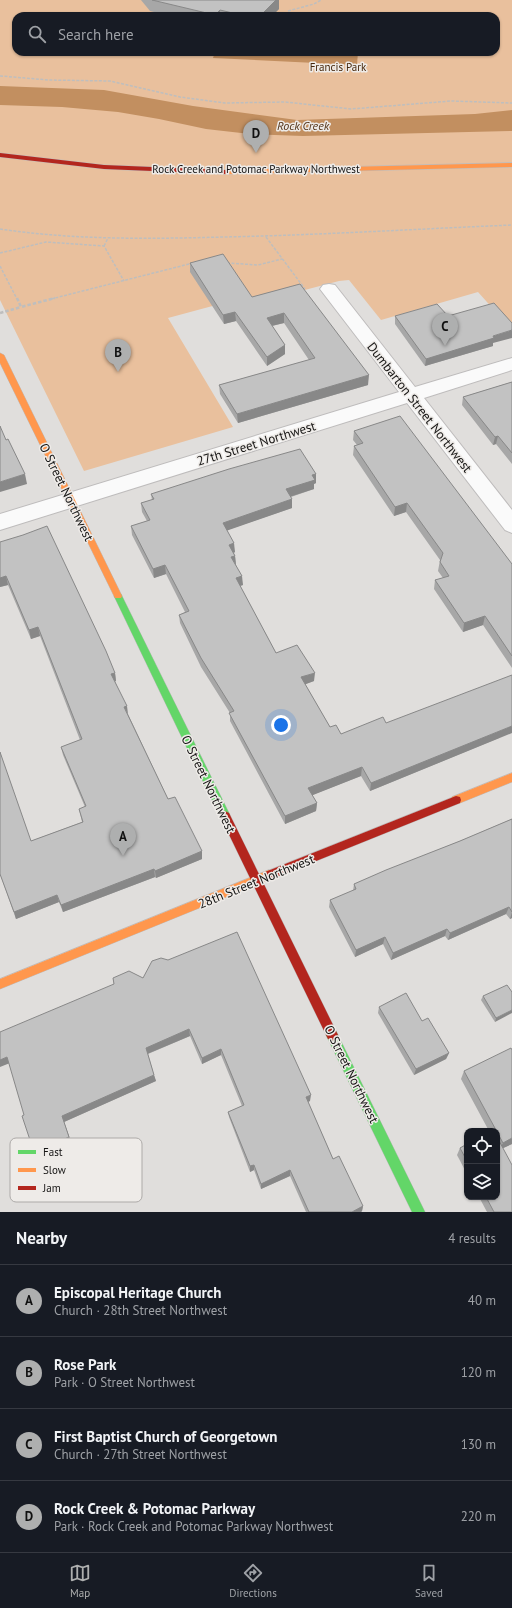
<!DOCTYPE html>
<html lang="en">
<head>
<meta charset="utf-8">
<style>
	:root { --surface:#171b24; --page:#242831; --text:#f1f3f6; --muted:#9ea1a6; --line:#363941; --accent:#aeafaf }
	body { margin:0; font-family:"PT Sans",sans-serif; background:var(--page); color:var(--text) }
	.controls { position:absolute; right:12px; bottom:12px; display:grid; overflow:hidden; border-radius:8px; box-shadow:0 1px 3px #0004 }
	.controls button { width:36px; height:36px; display:grid; place-items:center; padding:0; border:0; border-bottom:1px solid var(--line); background:var(--surface); color:var(--text); font:20px sans-serif }
	.you { position:absolute; left:281px; top:725px; width:14px; height:14px; margin:-10px; border:3px solid #fff; border-radius:50%; background:#1a73e8; box-shadow:0 0 0 6px #1a73e833 }
	.badge { display:grid; place-items:center; width:26px; height:26px; border-radius:50%; background:var(--accent); color:#111; font-size:13px; font-weight:700 }
	.pin { position:absolute; translate:-50% -33px; filter:drop-shadow(0 1px 2px #0008) }
	.pin::after { content:''; position:absolute; top:21px; width:14px; height:12px; background:inherit; clip-path:polygon(0 0,100% 0,50% 100%) }
	.list { margin:0; padding:0; list-style:none }
	h2 { display:flex; justify-content:space-between; align-items:center; height:52px; margin:0; padding:0 16px; font-size:17px }
	h2 small { font-size:13px; font-weight:400; color:var(--muted) }
	.list li { display:grid; grid-template-columns:26px 1fr auto; gap:12px; align-items:center; box-sizing:border-box; height:72px; padding:0 16px; border-top:1px solid var(--line) }
	.list b { display:block; font-size:15px; white-space:nowrap }
	.list p { margin:0; font-size:13px; white-space:nowrap; color:var(--muted) }
	.list em { font-size:13px; font-style:normal; color:var(--muted) }
	.icon { flex:none; width:22px; height:22px; fill:none; stroke:currentColor; stroke-width:2; stroke-linecap:round; stroke-linejoin:round }
	.map { position:relative; flex:none; width:512px; height:1212px; overflow:hidden }
	.search { position:absolute; background:var(--surface); box-shadow:0 1px 3px #0004; left:12px; right:12px; top:12px; height:44px; display:flex; align-items:center; gap:10px; box-sizing:border-box; padding:0 14px; border-radius:12px; color:var(--muted); font-size:15px }
	.sheet { height:340px; background:var(--surface) }
	nav { display:flex; justify-content:space-around; align-items:center; box-sizing:border-box; height:56px; border-top:1px solid var(--line); background:var(--surface); font-size:11px; color:var(--muted) }
	nav a { display:grid; justify-items:center; gap:2px }
	nav .on { color:var(--accent) }
	.map>svg:first-child { display:block }
</style>
</head>
<body>
<div class="map">
<svg width="512" height="1212" viewBox="0 0 512 1212">
	<rect width="100%" height="100%" fill="#e0dedc"/>
	<path fill="#e9c09d" fill-rule="evenodd" d="M0,0h512v330l-34,-38 -97,28 -32,-40 -10,1 -103,27 -5,-7 -63,17 65,109 -149,44 -84,-171zM16,16h480v36h-480z"/>
	<g fill="#c28f60">
		<polygon points="215,52 358,52 357,65 213,58"/>
		<polygon points="0,86 104,90 193,106 297,120 475,114 512,110 512,131 303,136 250,134 206,129 159,119 118,112 62,107 0,105"/>
	</g>
	<g fill="none" stroke-linecap="round" stroke-linejoin="round">
		<g stroke="#bebcbc" stroke-width="2">
			<polygon id="street" points="329,284 335,285 415,387 512,358 512,370 424,398 512,510 512,533 505,530 407,403 0,530 0,514 399,392 320,289 323,285"/>
		</g>
		<g stroke="#bebcbc" stroke-width="1">
			<g id="fast">
				<polygon points="118,593 121,594 122,596 229,813 230,816 229,819 225,821 221,819 114,596 115,594"/>
				<polygon points="332,1029 336,1031 425,1212 412,1212 328,1039 326,1035 328,1031"/>
			</g>
		</g>
		<g stroke="#bebcbc" stroke-width="1">
			<g id="slow">
				<polygon points="512,163 512,167 225,174 222,172 225,170"/>
				<polygon points="0,353 4,355 122,596 121,598 115,598 114,596 0,363"/>
				<polygon points="512,773 512,782 460,803 456,804 452,803 451,800 452,797"/>
				<polygon points="269,870 273,872 274,875 273,878 0,989 0,979"/>
			</g>
		</g>
		<g stroke="#bebcbc" stroke-width="1">
			<g id="jam">
				<polygon points="0,153 104,165 225,170 228,172 225,174 104,169 0,157"/>
				<polygon points="456,796 460,797 461,800 460,803 269,880 265,878 264,875 265,872"/>
				<polygon points="225,811 229,813 336,1031 338,1035 336,1039 332,1041 328,1039 220,816 221,813"/>
			</g>
		</g>
		<g stroke="#bebebe" stroke-width="1.5" stroke-dasharray="3 1.5" stroke-linecap="butt">
			<polyline points="288,11 314,4 321,0"/>
			<polyline points="0,76 49,80 110,81 180,97 225,103 285,102 351,109 451,101 512,103"/>
			<path d="M0,229c74,11 149,10 224,8 96,-2 192,-8 288,-12"/>
			<polyline points="266,237 305,289"/>
			<polyline points="104,246 108,238"/>
			<polyline points="0,253 46,242 104,246 124,281"/>
			<polyline points="227,263 258,265 282,259"/>
			<polyline points="0,266 17,299"/>
			<polyline points="51,299 193,263"/>
		</g>
		<g stroke="#bebebe" stroke-width="2.5" stroke-dasharray="3.5 2" stroke-linecap="butt">
			<polyline points="17,298 21,307 55,298"/>
			<polyline points="0,313 21,307"/>
		</g>
		<use href="#street" fill="#fafafa" fill-rule="evenodd"/>
		<use href="#fast" fill="#63d668" fill-rule="evenodd"/>
		<use href="#slow" fill="#ff974d" fill-rule="evenodd"/>
		<use href="#jam" fill="#b3261e" fill-rule="evenodd"/>
	</g>
	<g fill="#a7a7a7">
		<polygon points="141,0 279,0 279,9 272,16 170,16 150,11"/>
		<polygon points="190,263 252,297 300,284 368,385 238,423 220,394 219,385 309,360 284,323 272,326 285,345 285,354 267,366 236,321 224,324 190,272"/>
		<polygon points="395,316 448,316 493,343 493,346 425,366 395,324"/>
		<polygon points="512,382 512,464 496,444 493,445 462,405 463,397"/>
		<polygon points="354,431 512,564 512,668 483,625 463,632 434,589 435,580 443,578 438,571 440,560 406,512 394,516 353,455 354,446 357,445 353,440"/>
		<polygon points="316,474 316,483 314,484 314,489 291,497 292,508 227,530 235,552 234,553 235,556 236,565 243,585 240,586 276,653 314,681 305,684 330,727 341,734 386,723 499,738 370,791 361,776 312,795 317,803 316,811 285,824 230,721 230,713 201,667 180,623 179,615 185,612 166,574 154,578 132,535 131,526 147,521 142,512 141,503 152,500 151,494"/>
		<polygon points="0,542 115,673 116,681 115,681 128,714 168,799 202,859 156,878 155,877 63,912 59,902 16,919 0,874 31,841 82,822 79,809 85,807 63,755 61,747 80,740 40,636 31,639 8,585 0,587"/>
		<polygon points="512,819 512,918 510,919 506,914 448,940 445,936 391,960 383,944 355,957 329,907 330,900 353,891 354,884 460,841"/>
		<polygon points="113,978 310,1101 308,1102 333,1159 363,1206 362,1211 361,1212 306,1212 290,1176 261,1189 254,1170 250,1172 229,1117 228,1112 242,1106 221,1055 202,1064 190,1036 148,1054 154,1075 156,1081 64,1122 71,1142 36,1158 34,1152 24,1115 114,984"/>
		<polygon points="512,992 495,1022 481,1000 483,996"/>
		<polygon points="379,1007 422,1021 449,1053 446,1059 414,1075 378,1013"/>
		<polygon points="464,1071 512,1144 503,1148 512,1212 487,1212 479,1197 497,1197 497,1131 489,1131 461,1079"/>
		<polygon points="467,1144 467,1174 457,1155 460,1148"/>
	</g>
	<g fill="#888">
		<polygon points="276,0 279,0 279,9 272,16 260,16"/>
		<polygon points="220,10 220,16 215,16 215,15"/>
		<polygon points="235,312 236,321 224,324 223,315"/>
		<polygon points="284,313 284,323 267,327 267,318"/>
		<polygon points="512,330 512,338 493,343 493,346 425,366 426,359 493,336"/>
		<polygon points="285,345 285,354 267,366 267,357"/>
		<polygon points="369,375 368,385 238,423 237,414"/>
		<polygon points="498,436 496,444 493,445 495,437"/>
		<polygon points="25,474 27,484 0,492 0,482"/>
		<polygon points="316,474 316,483 314,484 314,489 286,498 286,489 312,475"/>
		<polygon points="292,499 292,508 223,532 223,523"/>
		<polygon points="407,503 406,512 394,516 395,507"/>
		<polygon points="234,543 235,552 230,554 229,545"/>
		<polygon points="235,556 236,565 231,557"/>
		<polygon points="165,565 166,574 154,578 153,569"/>
		<polygon points="6,576 8,585 0,587 0,578"/>
		<polygon points="242,576 243,585 236,587 236,578"/>
		<polygon points="485,616 483,625 463,632 464,623"/>
		<polygon points="38,627 40,636 31,639 29,630"/>
		<polygon points="115,673 116,681 113,682 111,674"/>
		<polygon points="315,673 314,681 301,686 301,677"/>
		<polygon points="127,706 128,714 124,707"/>
		<polygon points="512,726 512,733 370,791 371,783"/>
		<polygon points="362,767 361,776 308,797 308,788"/>
		<polygon points="317,803 316,811 285,824 285,816"/>
		<polygon points="202,851 202,859 156,878 155,871"/>
		<polygon points="154,869 155,877 63,912 61,905"/>
		<polygon points="57,895 59,902 16,919 14,912"/>
		<polygon points="509,907 506,914 448,940 450,933"/>
		<polygon points="512,912 512,918 510,919"/>
		<polygon points="447,929 445,936 391,960 393,953"/>
		<polygon points="385,937 383,944 355,957 356,950"/>
		<polygon points="512,1010 512,1013 495,1022 496,1018"/>
		<polygon points="189,1029 190,1036 147,1054 146,1048"/>
		<polygon points="221,1049 221,1055 202,1064 202,1058"/>
		<polygon points="449,1053 446,1059 414,1075 416,1069"/>
		<polygon points="7,1057 10,1063 0,1067 0,1060"/>
		<polygon points="154,1075 156,1081 64,1122 71,1142 36,1158 34,1152 62,1116"/>
		<polygon points="311,1095 310,1101 305,1103 306,1097"/>
		<polygon points="512,1138 512,1144 499,1150 503,1143"/>
		<polygon points="254,1165 254,1170 250,1172 250,1166"/>
		<polygon points="290,1170 290,1176 261,1189 261,1184"/>
		<polygon points="363,1206 362,1211 361,1212 352,1212"/>
	</g>
	<g fill="#c2c2c2" stroke="#888">
		<polygon points="152,0 276,0 260,16 245,16 220,10 215,15"/>
		<polygon points="223,254 252,297 300,284 369,375 237,414 219,385 315,358 284,313 267,318 285,345 267,357 235,312 223,315 190,263"/>
		<polygon points="494,303 512,323 512,330 493,336 494,338 426,359 395,316 437,304 448,316"/>
		<polygon points="512,382 512,453 498,436 495,437 463,397"/>
		<polygon points="400,416 512,564 512,656 485,616 464,623 435,580 449,576 440,562 443,553 407,503 395,507 354,446 363,443 354,431"/>
		<polygon points="0,426 6,440 8,439 25,474 0,482"/>
		<polygon points="300,449 316,474 312,475 315,480 286,489 292,499 223,523 234,543 229,545 235,556 231,557 242,576 236,578 276,653 297,645 315,673 301,677 330,727 336,725 341,734 383,717 386,723 512,675 512,726 371,783 362,767 308,788 317,803 285,816 229,713 234,711 201,658 179,615 189,611 165,565 153,569 131,526 150,520 141,503 154,499 151,494 229,469"/>
		<polygon points="47,526 106,651 115,673 111,674 127,706 124,707 168,799 175,797 202,851 155,871 154,869 61,905 57,895 14,912 0,874 0,752 31,841 83,822 79,809 86,806 61,747 82,739 38,627 29,630 6,576 0,578 0,542 23,535"/>
		<polygon points="512,819 512,912 509,907 450,933 447,929 393,953 385,937 356,950 330,900 356,889 354,884 386,870 460,841"/>
		<polygon points="237,932 311,1095 306,1097 333,1159 339,1156 363,1206 352,1212 309,1212 290,1170 261,1184 254,1165 250,1166 228,1112 244,1105 221,1049 202,1058 189,1029 146,1048 154,1075 62,1116 69,1137 34,1152 22,1116 24,1115 7,1057 0,1060 0,1032 114,984 113,978 129,971 143,978 152,961 161,958 168,960"/>
		<polygon points="507,985 512,992 512,1010 496,1018 483,996"/>
		<polygon points="406,993 422,1021 428,1018 449,1053 416,1069 379,1007"/>
		<polygon points="511,1048 512,1050 512,1138 503,1143 464,1071"/>
		<polygon points="497,1137 512,1165 512,1212 494,1212 486,1197 497,1197"/>
		<polygon points="467,1144 467,1161 460,1148"/>
	</g>
	<g text-anchor="middle" stroke-width="3" stroke-linejoin="round" paint-order="stroke">
		<g font-size="11" fill="#46270c" stroke="#eeebe8">
			<text x="338" y="71">Francis Park</text>
		</g>
		<g font-size="11" fill="#151413" stroke="#eeebe8">
			<text x="256" y="173">Rock Creek and Potomac Parkway Northwest</text>
		</g>
		<g font-size="12" font-style="italic" fill="#54351a" stroke="#eeebe8">
			<text x="303" y="130">Rock Creek</text>
		</g>
		<g font-size="13" fill="#151413" stroke="#eeebe8">
			<text transform="translate(420 407) rotate(52)" y="5">Dumbarton Street Northwest</text>
			<text transform="translate(256 443) rotate(-17)" y="5">27th Street Northwest</text>
			<text transform="translate(67 492) rotate(64)" y="5">O Street Northwest</text>
			<text transform="translate(209 784) rotate(64)" y="5">O Street Northwest</text>
			<text transform="translate(256 881) rotate(-22)" y="5">28th Street Northwest</text>
			<text transform="translate(352 1074) rotate(64)" y="5">O Street Northwest</text>
		</g>
	</g>
	<rect x="10" y="1138" width="132" height="64" rx="6" fill="#eeebe8" stroke="#adaaa8" stroke-width="1"/>
	<rect x="18" y="1150" width="18" height="4" fill="#63d668"/>
	<rect x="18" y="1168" width="18" height="4" fill="#ff974d"/>
	<rect x="18" y="1186" width="18" height="4" fill="#b3261e"/>
	<g font-size="11" fill="#151413">
		<text x="43" y="1156">Fast</text>
		<text x="43" y="1174">Slow</text>
		<text x="43" y="1192">Jam</text>
	</g>
</svg>
<div class="controls">
<button><svg class="icon" aria-label="locate" viewBox="0 0 24 24"><circle cx="12" cy="12" r="6"/><path d="M12 2v4M12 18v4M2 12h4M18 12h4"/></svg></button>
<button><svg class="icon" aria-label="layers" viewBox="0 0 24 24"><path d="M12 4l9 5-9 5-9-5zM3 14l9 5 9-5"/></svg></button>
</div>
<div class="you"></div>
<div class="pin badge" style="left:123px;top:856px">A</div>
<div class="pin badge" style="left:118px;top:372px">B</div>
<div class="pin badge" style="left:445px;top:346px">C</div>
<div class="pin badge" style="left:256px;top:153px">D</div>
<div class="search"><svg class="icon" aria-label="search" viewBox="0 0 24 24"><circle cx="10" cy="10" r="6"/><path d="M15 15l6 6"/></svg>Search here</div>
</div>
<section class="sheet">
<h2>Nearby<small>4 results</small></h2>
<ul class="list">
<li><span class="badge">A</span><div><b>Episcopal Heritage Church</b><p>Church · 28th Street Northwest</p></div><em>40 m</em></li>
<li><span class="badge">B</span><div><b>Rose Park</b><p>Park · O Street Northwest</p></div><em>120 m</em></li>
<li><span class="badge">C</span><div><b>First Baptist Church of Georgetown</b><p>Church · 27th Street Northwest</p></div><em>130 m</em></li>
<li><span class="badge">D</span><div><b>Rock Creek &amp; Potomac Parkway</b><p>Park · Rock Creek and Potomac Parkway Northwest</p></div><em>220 m</em></li>
</ul>
</section>
<nav>
<a class="on"><svg class="icon" aria-label="map" viewBox="0 0 24 24"><path d="M3 6l6-2 6 2 6-2v14l-6 2-6-2-6 2zM9 4v14M15 6v14"/></svg>Map</a>
<a><svg class="icon" aria-label="directions" viewBox="0 0 24 24"><path d="M12 3l9 9-9 9-9-9zM9 14v-3h6M13 9l2 2-2 2"/></svg>Directions</a>
<a><svg class="icon" aria-label="saved" viewBox="0 0 24 24"><path d="M7 4h10v16l-5-4-5 4z"/></svg>Saved</a>
</nav>
</body>
</html>
